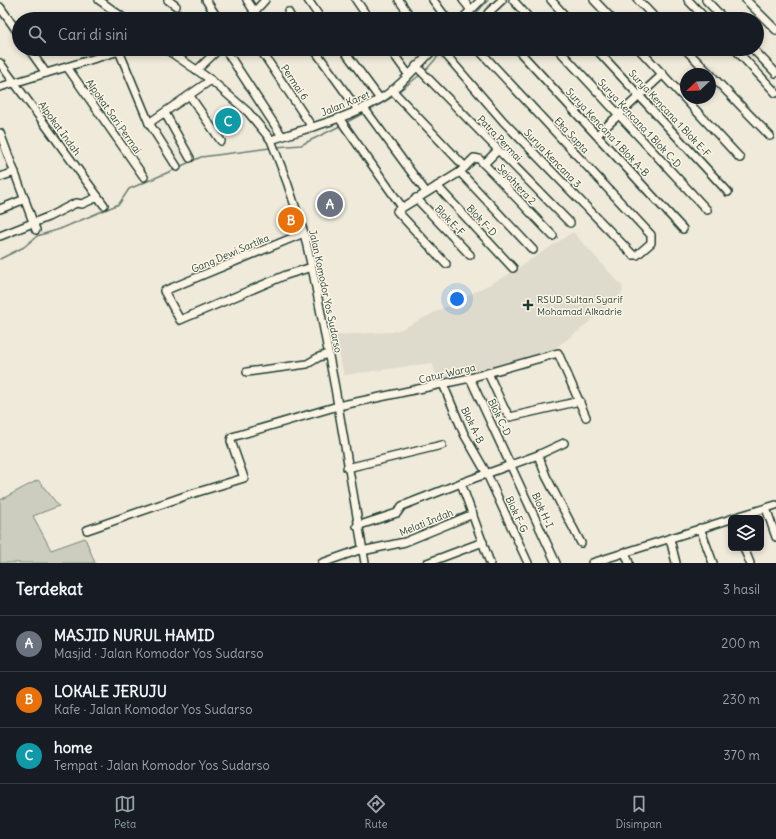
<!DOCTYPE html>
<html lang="id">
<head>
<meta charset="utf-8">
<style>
	:root { --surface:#171b24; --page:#20242c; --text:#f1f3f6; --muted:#9ea1a6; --line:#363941; --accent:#92a19f }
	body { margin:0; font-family:Delius,sans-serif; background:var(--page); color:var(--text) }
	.controls { position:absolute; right:12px; bottom:12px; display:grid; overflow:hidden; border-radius:6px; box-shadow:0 2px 6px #0003 }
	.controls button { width:36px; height:36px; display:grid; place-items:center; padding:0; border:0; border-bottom:1px solid var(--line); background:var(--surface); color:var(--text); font:20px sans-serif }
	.compass { position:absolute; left:680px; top:68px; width:36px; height:36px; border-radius:50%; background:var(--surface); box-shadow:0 2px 6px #0003; rotate:247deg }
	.you { position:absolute; left:457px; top:299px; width:14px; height:14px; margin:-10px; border:3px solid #fff; border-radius:50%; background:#1a73e8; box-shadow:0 0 0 6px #1a73e833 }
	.badge { display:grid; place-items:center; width:26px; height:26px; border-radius:50%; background:var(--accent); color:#fff; font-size:13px; font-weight:700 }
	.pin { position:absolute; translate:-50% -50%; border:2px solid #fff; box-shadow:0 1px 4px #0006 }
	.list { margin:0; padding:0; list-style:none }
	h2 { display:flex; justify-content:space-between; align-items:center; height:52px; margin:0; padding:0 16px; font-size:17px }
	h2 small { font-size:13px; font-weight:400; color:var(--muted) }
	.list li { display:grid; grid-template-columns:26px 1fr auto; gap:12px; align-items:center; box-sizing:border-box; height:56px; padding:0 16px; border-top:1px solid var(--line) }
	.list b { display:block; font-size:15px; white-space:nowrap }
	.list p { margin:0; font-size:13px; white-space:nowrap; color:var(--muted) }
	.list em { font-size:13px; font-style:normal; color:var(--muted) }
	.icon { flex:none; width:22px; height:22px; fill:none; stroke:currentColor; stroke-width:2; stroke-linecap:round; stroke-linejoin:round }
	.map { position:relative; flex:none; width:776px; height:563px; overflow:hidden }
	.search { position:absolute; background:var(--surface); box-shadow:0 2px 6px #0003; left:12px; right:12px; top:12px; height:44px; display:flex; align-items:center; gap:10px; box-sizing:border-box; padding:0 14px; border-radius:22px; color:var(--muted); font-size:15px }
	.sheet { height:220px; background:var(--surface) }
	nav { display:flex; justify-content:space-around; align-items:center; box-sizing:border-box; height:56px; border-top:1px solid var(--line); background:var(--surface); font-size:11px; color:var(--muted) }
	nav a { display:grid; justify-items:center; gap:2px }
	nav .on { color:var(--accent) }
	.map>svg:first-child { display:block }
</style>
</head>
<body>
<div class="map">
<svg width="776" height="563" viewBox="0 0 776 563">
	<rect width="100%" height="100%" fill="#efeada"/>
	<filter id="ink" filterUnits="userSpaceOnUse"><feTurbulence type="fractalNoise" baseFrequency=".025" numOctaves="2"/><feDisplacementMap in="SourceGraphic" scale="8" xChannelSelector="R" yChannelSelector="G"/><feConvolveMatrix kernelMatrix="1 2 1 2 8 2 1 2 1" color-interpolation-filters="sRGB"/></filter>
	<g filter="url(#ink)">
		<polygon fill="#dedbcc" points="573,232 622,286 623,292 580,330 548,353 439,382 432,363 344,375 335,335 392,332 402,329 506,276"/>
		<polygon fill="#cccdbf" stroke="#76857a" points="38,480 59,506 33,516 51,550 85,538 95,563 0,563 0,500"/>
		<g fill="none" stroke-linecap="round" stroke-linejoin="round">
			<g stroke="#6c7d71" stroke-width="1.5">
				<polyline points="471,19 488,0"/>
				<polyline points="425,71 441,53"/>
				<polyline points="398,92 420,75"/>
				<polyline points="370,110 394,96"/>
				<polyline points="345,123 364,113"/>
				<polyline points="276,147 301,145 342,125"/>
				<polyline points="179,167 201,157 270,148"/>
				<polyline points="0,259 24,247 37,236 60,229 119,204 129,189 176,169"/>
			</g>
			<g stroke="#1f3d34" stroke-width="10">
				<g id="minor">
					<polyline points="99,0 125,19"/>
					<polyline points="168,0 176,6"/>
					<polyline points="206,0 218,19"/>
					<polyline points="247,0 254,11"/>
					<polyline points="308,0 321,19"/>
					<polyline points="356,0 369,19"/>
					<polyline points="399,0 412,19"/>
					<polyline points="433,0 447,19"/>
					<polyline points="463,0 471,10"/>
					<polyline points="513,0 530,19"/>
					<polyline points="551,0 568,19"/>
					<polyline points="594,0 612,19"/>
					<polyline points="638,0 656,19"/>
					<polyline points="688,0 706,19"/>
					<polyline points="706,0 724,19"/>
					<polyline points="746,0 776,30"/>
					<polyline points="0,7 19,34"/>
					<polyline points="288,12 292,19"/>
					<polyline points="248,19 265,0"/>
					<polyline points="462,19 481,0"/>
					<polyline points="490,19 488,13 502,0"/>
					<polyline points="29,49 46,73"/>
					<polyline points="166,49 211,80 248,112 271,140 287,182 304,233 314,277 335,388 365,563"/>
					<polyline points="225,49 282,136"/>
					<polyline points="260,49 312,127"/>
					<polyline points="314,49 358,110"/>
					<polyline points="343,49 380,99"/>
					<polyline points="390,49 408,74"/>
					<polyline points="441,49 503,121 633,255 637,255 651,243 651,235 478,49"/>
					<polyline points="517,49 683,229"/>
					<polyline points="558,49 707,210"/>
					<polyline points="596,49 728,192"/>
					<polyline points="639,49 740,158"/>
					<polyline points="685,49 710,74"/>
					<polyline points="735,49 776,93"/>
					<polyline points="753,49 776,73"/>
					<polyline points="119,51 149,123 177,167"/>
					<polyline points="0,63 104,205"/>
					<polyline points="416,66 570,223"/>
					<polyline points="67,67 144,177"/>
					<polyline points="197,70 219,49"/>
					<polyline points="710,74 770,136"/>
					<polyline points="0,87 126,49"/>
					<polyline points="392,90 465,167"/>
					<polyline points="190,96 221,141"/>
					<polyline points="364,108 426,192"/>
					<polyline points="165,113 190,158"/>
					<polyline points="339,118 402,207"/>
					<polyline points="149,123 211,80"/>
					<polyline points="0,133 36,230"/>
					<polyline points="597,135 663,74"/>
					<path d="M271,140c36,-12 76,-21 109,-41 20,-12 37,-33 54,-50"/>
					<polyline points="484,164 498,150"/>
					<polyline points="0,177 15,172"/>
					<polyline points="437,186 513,268"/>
					<polyline points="416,198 470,255"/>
					<polyline points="0,209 25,199"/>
					<polyline points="304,233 164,291 180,320 286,275 312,267"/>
					<polyline points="0,236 48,217 76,203 82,204 98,197"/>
					<polyline points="533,250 460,172 474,158 479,159 484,164 553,236"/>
					<polyline points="446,264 397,211 460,172"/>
					<polyline points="247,372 307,364 319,357 329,354"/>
					<polyline points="488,373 504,408 510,417 580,401"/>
					<polyline points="470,378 556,563"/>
					<polyline points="443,384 464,434 487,474 528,563"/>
					<polyline points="538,455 546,476 581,543"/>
					<polyline points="347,468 442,445"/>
					<polyline points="766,508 776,537"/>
					<polyline points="733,518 776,505"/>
					<polyline points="357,526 397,513 402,506 461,483"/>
					<polyline points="700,528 713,563"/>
					<polyline points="87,530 188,495 244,478 231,441 232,437 338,406 470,378 558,353 586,417"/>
					<polyline points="670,539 676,563"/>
					<polyline points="744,548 750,563"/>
					<polyline points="362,551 405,542 473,514"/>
					<polyline points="625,552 629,563"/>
					<polyline points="322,563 362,549"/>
					<polyline points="427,563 483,542"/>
					<polyline points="490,563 461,483 538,455 564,443"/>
					<polyline points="592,563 731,519"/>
				</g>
			</g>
			<use href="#minor" stroke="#fcf5e5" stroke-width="7"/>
		</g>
	</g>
	<path fill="#1f3d34" stroke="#fcf5e5" stroke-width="1.5" d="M526 299h4v4h4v4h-4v4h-4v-4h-4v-4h4z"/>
	<g text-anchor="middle" stroke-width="3" stroke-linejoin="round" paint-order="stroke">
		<g font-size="10" fill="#1f3d34" stroke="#fcf5e5">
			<text transform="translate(295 82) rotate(56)" y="4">Permai 6</text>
			<text transform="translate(345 103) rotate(-22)" y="4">Jalan Karet</text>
			<text transform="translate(670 113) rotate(47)" y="4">Surya Kencana 1 Blok E-F</text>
			<text transform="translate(114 116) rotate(55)" y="4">Alpokat Sari Permai</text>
			<text transform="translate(640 123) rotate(47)" y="4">Surya Kencana 1 Blok C-D</text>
			<text transform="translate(60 128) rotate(54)" y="4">Alpokat Indah</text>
			<text transform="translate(608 132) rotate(47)" y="4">Surya Kencana 1 Blok A-B</text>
			<text transform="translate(572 135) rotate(47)" y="4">Eka Sapta</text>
			<text transform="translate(500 138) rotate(46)" y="4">Patra Permai</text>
			<text transform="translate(553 158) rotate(46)" y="4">Surya Kencana 3</text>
			<text transform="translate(517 184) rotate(47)" y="4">Sejahtera 2</text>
			<text transform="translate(450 220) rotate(46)" y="4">Blok E-F</text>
			<text transform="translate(482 220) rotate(47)" y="4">Blok F-D</text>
			<text transform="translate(230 253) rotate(-23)" y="4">Gang Dewi Sartika</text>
			<text transform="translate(326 291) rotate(78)" y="4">Jalan Komodor Yos Sudarso</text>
			<text transform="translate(447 373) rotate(-13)" y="4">Catur Warga</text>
			<text transform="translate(500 417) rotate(64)" y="4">Blok C-D</text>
			<text transform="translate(473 425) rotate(64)" y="4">Blok A-B</text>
			<text transform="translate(543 510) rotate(66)" y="4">Blok H-I</text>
			<text transform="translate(517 514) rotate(65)" y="4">Blok F-G</text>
			<text transform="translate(426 522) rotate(-22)" y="4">Melati Indah</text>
		</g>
		<g font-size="10" fill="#1f3d34" stroke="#fcf5e5" text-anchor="start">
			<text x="537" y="303">RSUD Sultan Syarif<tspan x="537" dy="12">Mohamad Alkadrie</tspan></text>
		</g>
	</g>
</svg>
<div class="controls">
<button><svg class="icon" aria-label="layers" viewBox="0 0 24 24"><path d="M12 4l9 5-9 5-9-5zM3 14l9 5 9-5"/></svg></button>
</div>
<svg class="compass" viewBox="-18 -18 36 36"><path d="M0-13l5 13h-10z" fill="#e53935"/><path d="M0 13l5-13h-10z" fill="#9ea1a6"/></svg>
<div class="you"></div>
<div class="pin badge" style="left:330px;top:204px;background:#6b7280">A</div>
<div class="pin badge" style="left:291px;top:220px;background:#e8710a">B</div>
<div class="pin badge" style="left:228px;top:121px;background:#0f9aa8">C</div>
<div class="search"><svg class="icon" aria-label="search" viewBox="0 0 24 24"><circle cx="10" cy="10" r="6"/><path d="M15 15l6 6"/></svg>Cari di sini</div>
</div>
<section class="sheet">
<h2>Terdekat<small>3 hasil</small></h2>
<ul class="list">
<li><span class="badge" style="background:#6b7280">A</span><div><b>MASJID NURUL HAMID</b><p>Masjid · Jalan Komodor Yos Sudarso</p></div><em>200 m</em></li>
<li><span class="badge" style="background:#e8710a">B</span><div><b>LOKALE JERUJU</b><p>Kafe · Jalan Komodor Yos Sudarso</p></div><em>230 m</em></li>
<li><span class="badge" style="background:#0f9aa8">C</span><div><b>home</b><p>Tempat · Jalan Komodor Yos Sudarso</p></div><em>370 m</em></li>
</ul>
</section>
<nav>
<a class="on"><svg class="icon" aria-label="map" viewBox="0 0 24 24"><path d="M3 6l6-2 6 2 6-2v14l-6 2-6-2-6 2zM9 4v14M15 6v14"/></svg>Peta</a>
<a><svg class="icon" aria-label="directions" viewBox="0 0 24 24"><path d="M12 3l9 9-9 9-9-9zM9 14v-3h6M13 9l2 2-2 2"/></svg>Rute</a>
<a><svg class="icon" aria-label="saved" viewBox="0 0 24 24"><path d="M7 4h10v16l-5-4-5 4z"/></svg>Disimpan</a>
</nav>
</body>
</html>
